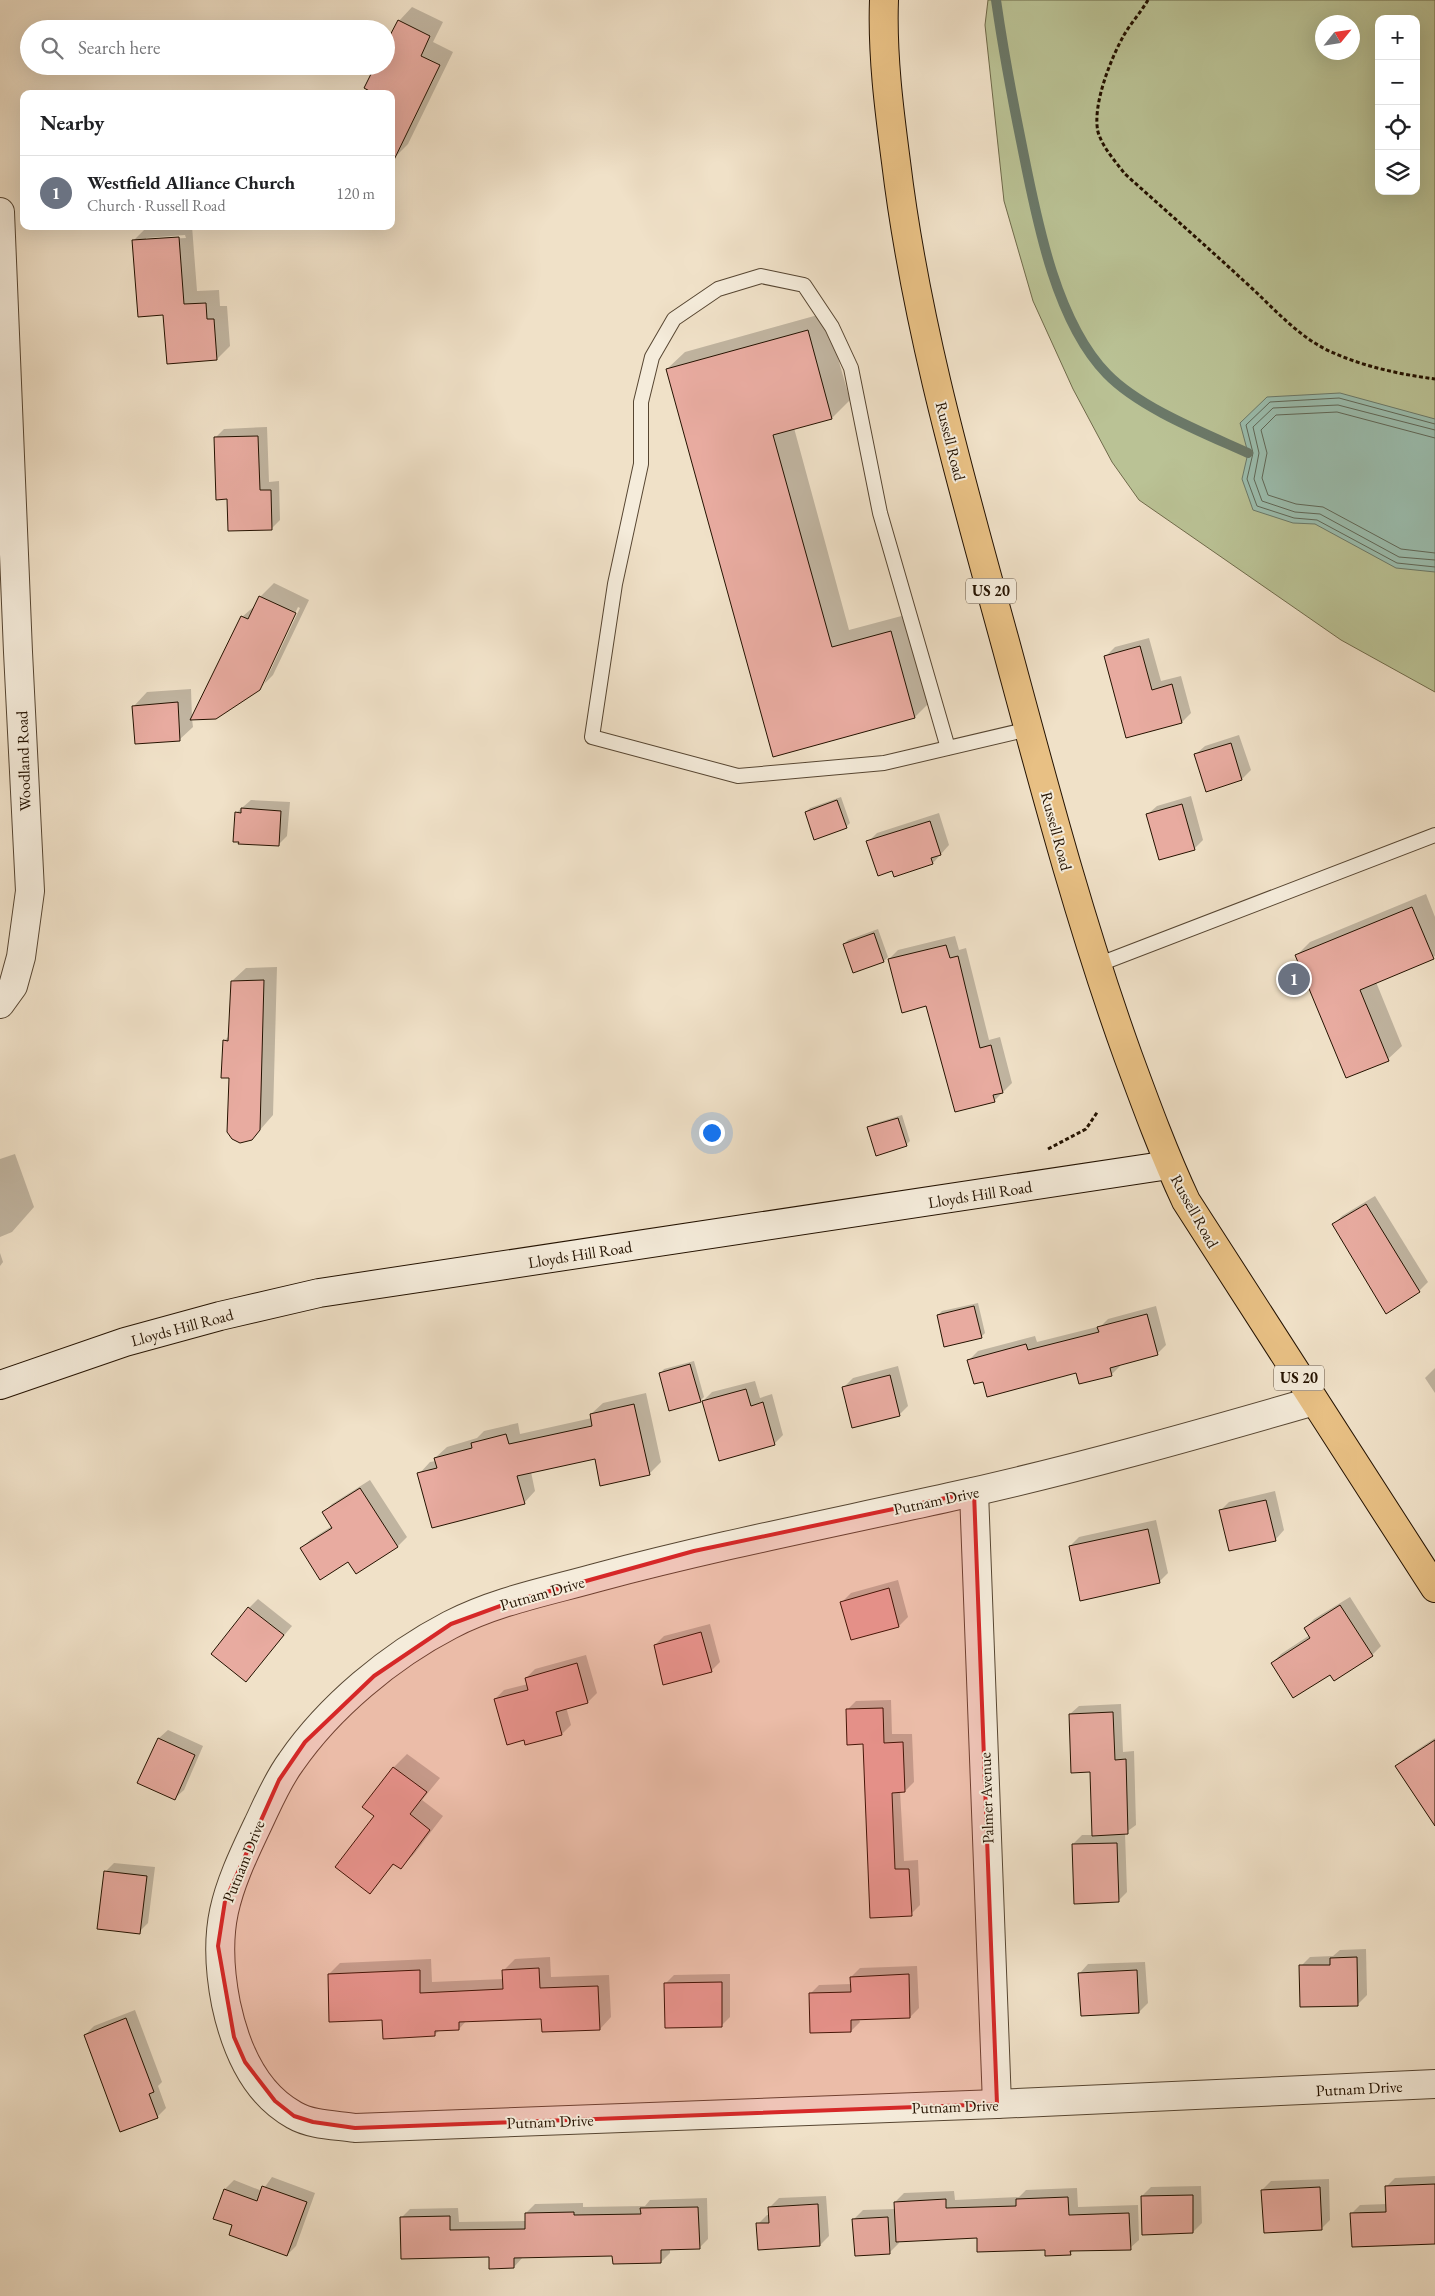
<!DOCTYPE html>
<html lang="en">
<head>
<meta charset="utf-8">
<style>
	:root { --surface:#fff; --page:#f2f2f2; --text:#202124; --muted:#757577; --line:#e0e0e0; --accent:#111827 }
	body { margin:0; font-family:"EB Garamond",serif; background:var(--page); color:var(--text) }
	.controls { position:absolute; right:15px; top:15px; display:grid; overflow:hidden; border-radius:10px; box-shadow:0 5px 20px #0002 }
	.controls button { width:45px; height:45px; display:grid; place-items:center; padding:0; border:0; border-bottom:1px solid var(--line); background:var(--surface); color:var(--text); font:25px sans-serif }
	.compass { position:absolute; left:1315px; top:15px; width:45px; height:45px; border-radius:50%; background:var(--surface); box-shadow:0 5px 20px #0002; rotate:60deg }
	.you { position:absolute; left:711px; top:1132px; width:18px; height:18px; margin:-12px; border:4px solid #fff; border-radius:50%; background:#1a73e8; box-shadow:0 0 0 8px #1a73e833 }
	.badge { display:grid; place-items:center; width:32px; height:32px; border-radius:50%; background:var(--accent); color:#fff; font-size:16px; font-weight:700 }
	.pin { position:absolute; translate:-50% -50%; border:2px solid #fff; box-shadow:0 1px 5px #0006 }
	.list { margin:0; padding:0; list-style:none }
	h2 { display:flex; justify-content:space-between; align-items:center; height:65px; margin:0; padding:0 20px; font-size:21px }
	h2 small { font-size:16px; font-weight:400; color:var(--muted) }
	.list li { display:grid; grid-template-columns:32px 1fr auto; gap:15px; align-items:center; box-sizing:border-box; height:75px; padding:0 20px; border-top:1px solid var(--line) }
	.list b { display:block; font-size:19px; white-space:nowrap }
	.list p { margin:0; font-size:16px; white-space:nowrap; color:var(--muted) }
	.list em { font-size:16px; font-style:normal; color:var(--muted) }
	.icon { flex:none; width:28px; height:28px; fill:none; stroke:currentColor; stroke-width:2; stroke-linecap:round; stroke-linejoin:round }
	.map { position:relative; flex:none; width:1435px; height:2296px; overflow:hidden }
	.search { position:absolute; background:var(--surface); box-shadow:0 5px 20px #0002; left:20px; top:20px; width:375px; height:55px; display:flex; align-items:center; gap:12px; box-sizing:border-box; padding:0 18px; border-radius:28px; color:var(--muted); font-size:19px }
	.panel { position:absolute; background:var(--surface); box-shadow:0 5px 20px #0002; left:20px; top:90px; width:375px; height:140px; border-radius:10px }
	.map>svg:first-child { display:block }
</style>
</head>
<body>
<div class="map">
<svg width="1435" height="2296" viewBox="0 0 1435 2296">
	<rect width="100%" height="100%" fill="#f0e1c8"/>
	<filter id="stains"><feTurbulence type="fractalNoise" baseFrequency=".004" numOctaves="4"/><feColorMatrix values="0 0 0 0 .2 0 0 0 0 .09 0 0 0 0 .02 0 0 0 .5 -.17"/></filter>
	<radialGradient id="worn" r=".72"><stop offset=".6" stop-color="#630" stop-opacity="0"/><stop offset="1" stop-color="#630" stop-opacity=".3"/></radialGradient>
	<path fill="#bac295" stroke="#6f6a4a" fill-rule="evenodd" d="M988,0h447v692l-94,-52 -202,-140 -27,-38 -39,-73 -40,-88 -29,-100 -19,-176zM1379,19h37v172h-37zM1322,22h30v30h-30z"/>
	<polygon fill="#9bbeaf" stroke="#6b7969" points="1340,393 1435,419 1435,572 1396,568 1315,524 1293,523 1253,510 1242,479 1248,453 1240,423 1267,397"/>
	<g fill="#0003" fill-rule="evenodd">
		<polygon points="412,7 443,22 433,42 453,52 408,144 394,158 391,94 386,66 399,21"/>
		<path d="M192,226l5,65 22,-1 1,16h7l3,40 -13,13 -53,-45 -31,-73 14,-14zM185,235l1,3 -40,2v-2z"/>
		<polygon points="825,313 850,400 832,418 794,428 849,630 909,614 933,699 915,717 774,755 667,369 685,352"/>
		<polygon points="267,427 269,482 279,481 280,520 271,529 228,498 215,438 224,429"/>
		<polygon points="274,583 309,600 273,675 264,684 300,608 298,607 261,684 264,684 259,689 192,719 193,727 179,740 134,706 147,692 191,689 192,719 242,617 257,604 260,597"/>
		<polygon points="1149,638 1161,681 1181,676 1191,713 1182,722 1127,736 1106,656 1115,647"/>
		<polygon points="1239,735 1251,770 1242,779 1196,754 1205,746"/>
		<polygon points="1191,796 1203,840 1194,849 1148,814 1157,806"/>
		<polygon points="841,797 850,823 846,827 806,812 810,808"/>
		<polygon points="251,800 290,802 287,836 278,845 236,813"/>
		<polygon points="939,813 949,845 933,863 893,870 868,842 877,833"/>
		<polygon points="1426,894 1435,917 1435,956 1376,982 1402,1046 1388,1059 1297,955 1310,942"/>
		<polygon points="878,929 888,957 884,961 844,944 848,940"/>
		<polygon points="955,936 959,950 966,948 989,1040 1000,1037 1012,1083 994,1101 927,1005 889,959 898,950"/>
		<polygon points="277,967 273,1115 252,1139 224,1041 229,1036 232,981 246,968"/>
		<polygon points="902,1115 910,1141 906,1145 869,1128 873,1124"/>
		<polygon points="15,1154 34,1207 12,1232 0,1237 0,1159"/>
		<polygon points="1375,1196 1428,1282 1419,1291 1334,1224 1342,1216"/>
		<polygon points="0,1253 3,1262 0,1266"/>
		<polygon points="978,1303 985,1333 981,1337 938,1315 942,1311"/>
		<polygon points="1156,1306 1166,1345 1157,1354 1120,1364 1120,1366 1111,1375 1077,1371 984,1381 969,1360 978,1351 1035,1336 1037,1342 1101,1326 1108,1319"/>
		<polygon points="694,1361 704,1397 700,1401 660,1374 664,1369"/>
		<polygon points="898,1366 908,1406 899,1415 844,1387 853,1378"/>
		<polygon points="1435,1368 1435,1393 1425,1378"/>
		<polygon points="755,1381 760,1398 772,1394 783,1435 774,1444 703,1401 712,1392"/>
		<polygon points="646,1393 661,1462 649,1474 596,1457 531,1472 535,1491 524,1503 419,1474 430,1462 436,1461 435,1458 447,1447 477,1438 484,1431 518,1423 520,1434 592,1418 591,1414 603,1403"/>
		<polygon points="370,1480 407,1537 398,1546 357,1572 349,1560 302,1548 310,1540 332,1526 323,1513 332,1504"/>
		<polygon points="1275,1491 1284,1530 1276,1539 1220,1511 1229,1502"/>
		<polygon points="1156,1520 1168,1573 1159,1582 1070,1546 1079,1537"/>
		<polygon points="898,1580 908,1617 899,1626 852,1638 842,1602 851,1593"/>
		<polygon points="1350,1597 1381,1646 1372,1655 1330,1673 1272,1663 1281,1654 1310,1635 1305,1628 1314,1619"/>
		<polygon points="258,1599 292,1626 246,1681 249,1608"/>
		<polygon points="710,1624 720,1662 711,1671 655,1645 664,1636"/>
		<polygon points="586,1655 597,1693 588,1702 566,1707 571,1725 562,1734 526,1743 495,1699 504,1690 528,1684 526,1678 535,1669"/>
		<polygon points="891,1700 892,1734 912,1734 914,1782 905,1791 900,1791 904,1861 918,1860 920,1905 911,1914 871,1917 864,1743 847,1710 856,1701"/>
		<polygon points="1121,1704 1123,1752 1134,1751 1136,1825 1125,1833 1127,1892 1118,1901 1073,1844 1082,1835 1093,1835 1091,1771 1070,1714 1079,1706"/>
		<polygon points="168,1730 203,1746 184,1790 175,1798 159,1738"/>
		<polygon points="1435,1738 1435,1798 1396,1766 1405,1758"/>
		<polygon points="407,1754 440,1778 422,1800 443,1816 414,1854 401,1867 395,1863 370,1892 376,1815 364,1807 394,1767"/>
		<polygon points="114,1863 155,1867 148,1923 139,1932 105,1872"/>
		<polygon points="1366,1949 1367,1995 1358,2004 1301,1966 1310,1957 1333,1956 1340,1950"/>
		<polygon points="550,1957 551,1977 609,1975 611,2017 600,2029 542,2017 467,2020 459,2029 440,2030 434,2035 383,2018 329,1974 340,1963 431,1959 432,1982 504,1979 504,1970 515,1959"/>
		<polygon points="1145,1962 1148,2003 1139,2012 1080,1973 1088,1964"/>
		<polygon points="917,1966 919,2008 910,2017 859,2019 860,2022 851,2031 810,1994 819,1985 852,1984 851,1977 860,1968"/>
		<polygon points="730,1974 730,2017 721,2026 665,1984 674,1975"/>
		<polygon points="135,2010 162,2082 158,2086 166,2108 157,2117 85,2035 94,2026"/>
		<polygon points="1435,2176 1435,2242 1351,2214 1360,2205 1387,2204 1386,2187 1395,2178"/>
		<polygon points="272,2177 315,2193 296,2246 287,2255 234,2225 215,2218 225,2189 234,2180 262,2191"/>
		<polygon points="1329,2179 1330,2220 1321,2229 1262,2190 1271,2181"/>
		<polygon points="1201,2186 1202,2223 1193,2232 1142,2196 1151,2187"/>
		<polygon points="1077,2188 1078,2207 1138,2205 1139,2240 1130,2248 1074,2250 1070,2254 978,2236 898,2241 899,2243 890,2252 854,2219 863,2210 896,2209 895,2202 904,2193 954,2191 955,2200 1019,2197 1026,2190"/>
		<polygon points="826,2196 829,2236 820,2245 758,2224 767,2215 770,2215 770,2207 779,2198"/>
		<polygon points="707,2198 708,2239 699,2248 670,2249 670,2253 661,2262 614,2255 523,2257 514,2267 401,2218 410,2209 458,2208 459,2222 526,2221 526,2213 535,2204 583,2203 583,2207 645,2206 650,2200"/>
	</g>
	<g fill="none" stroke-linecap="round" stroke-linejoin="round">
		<g stroke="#606858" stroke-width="1">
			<polyline points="1435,424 1339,398 1270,402 1246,425 1253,453 1247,479 1257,506 1294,518 1317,520 1397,563 1435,567"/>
			<polyline points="1435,430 1338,405 1273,408 1253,427 1259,453 1254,479 1262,501 1295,512 1320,514 1399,557 1435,560"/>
			<polyline points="1435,438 1337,412 1276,415 1261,430 1267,453 1262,478 1268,495 1296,504 1323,507 1401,549 1435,553"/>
		</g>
		<path stroke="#6b7969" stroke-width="10" d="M996,0c7,49 16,97 26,146 14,70 33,175 85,228 33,34 97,59 141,79"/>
	</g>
	<g fill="#e8aba0" stroke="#241200">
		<polygon points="398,20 430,36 421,56 440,65 391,166 391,94 375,94 364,88 375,66 386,66 386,43"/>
		<polygon points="179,237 184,304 206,303 207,319 214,319 217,360 167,364 163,315 138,317 132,240"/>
		<polygon points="808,330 832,419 773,435 832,647 891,631 915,718 773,757 666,369"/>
		<polygon points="258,436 260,490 271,490 272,530 228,531 227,499 216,500 214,437"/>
		<polygon points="259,596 296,613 260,690 216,719 190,720 241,616 248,619"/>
		<polygon points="1140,646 1152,690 1172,684 1182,723 1126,738 1104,656"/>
		<polygon points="178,702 180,741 135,744 132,706"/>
		<polygon points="1231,743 1242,780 1206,792 1194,754"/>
		<polygon points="837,800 847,828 814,840 805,812"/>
		<polygon points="1182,804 1195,850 1159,860 1146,814"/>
		<polygon points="241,808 281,811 279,846 238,844 239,842 233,842 235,812 241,813"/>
		<polygon points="930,821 941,855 931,858 933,864 894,877 892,871 878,876 866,841"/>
		<polygon points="1412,907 1434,959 1360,990 1389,1061 1346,1078 1295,955"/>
		<polygon points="874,933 884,962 853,973 843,944"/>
		<polygon points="946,945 950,958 958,956 980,1048 991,1045 1003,1093 993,1095 995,1102 955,1112 926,1006 902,1013 888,959"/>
		<polygon points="264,980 260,1130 252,1140 240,1143 232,1139 227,1132 229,1078 221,1078 223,1040 228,1041 231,981"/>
		<polygon points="898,1118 907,1146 876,1156 867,1127"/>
		<polygon points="1366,1204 1420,1292 1386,1314 1332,1224"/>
		<polygon points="974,1306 982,1338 944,1347 937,1315"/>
		<polygon points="1147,1314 1158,1355 1110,1368 1112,1376 1079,1384 1076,1373 987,1397 983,1382 974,1384 967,1360 1026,1344 1028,1350 1099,1332 1097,1327"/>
		<polygon points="690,1364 701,1402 669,1411 659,1373"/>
		<polygon points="890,1375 900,1416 852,1428 842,1387"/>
		<polygon points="746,1389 751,1406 763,1402 775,1445 719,1461 702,1401"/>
		<polygon points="634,1404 650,1475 600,1486 595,1459 517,1476 525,1504 432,1528 417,1473 437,1468 434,1458 472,1448 471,1443 506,1434 509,1444 592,1426 590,1414"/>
		<polygon points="360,1488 398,1547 356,1574 348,1562 320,1580 300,1548 332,1528 322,1512"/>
		<polygon points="1266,1500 1276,1541 1229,1551 1219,1510"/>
		<polygon points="1148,1529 1160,1583 1080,1601 1069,1546"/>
		<polygon points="889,1588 899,1627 851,1640 840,1602"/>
		<polygon points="1340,1605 1373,1656 1334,1681 1330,1675 1293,1698 1271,1663 1310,1638 1304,1628"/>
		<polygon points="248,1607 284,1635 246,1682 211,1654"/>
		<polygon points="701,1632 712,1672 663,1685 654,1645"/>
		<polygon points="577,1663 588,1703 556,1712 562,1735 525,1745 524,1740 507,1745 494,1699 528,1690 525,1678"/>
		<polygon points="883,1708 884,1743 903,1742 905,1792 892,1793 895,1869 909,1869 912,1916 870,1918 863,1744 847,1745 846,1709"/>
		<polygon points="1113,1712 1115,1760 1126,1759 1128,1834 1092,1836 1090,1772 1071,1773 1069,1714"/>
		<polygon points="158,1738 195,1755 175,1800 137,1783"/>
		<polygon points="1435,1740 1435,1826 1395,1766"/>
		<polygon points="393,1767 427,1792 410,1814 430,1830 401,1869 393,1864 370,1894 335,1867 374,1816 362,1807"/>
		<polygon points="1117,1843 1119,1902 1074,1904 1072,1844"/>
		<polygon points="104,1871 147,1876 140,1934 97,1929"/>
		<polygon points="1357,1957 1358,2006 1300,2007 1299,1965 1330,1965 1330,1958"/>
		<polygon points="539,1968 540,1988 598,1986 600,2030 542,2032 541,2019 459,2022 459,2030 435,2031 435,2036 383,2039 382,2020 329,2022 328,1974 420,1970 420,1993 503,1989 502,1970"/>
		<polygon points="1137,1970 1139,2013 1081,2016 1078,1973"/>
		<polygon points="909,1974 910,2018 851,2020 851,2032 810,2033 809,1993 851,1992 850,1977"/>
		<polygon points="722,1982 722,2027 665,2028 664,1983"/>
		<polygon points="126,2018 154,2092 149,2094 158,2118 120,2132 84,2035"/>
		<polygon points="1435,2184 1435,2244 1352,2247 1350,2213 1386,2212 1385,2186"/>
		<polygon points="262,2186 307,2202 287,2256 229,2235 232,2225 213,2219 224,2189 257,2201"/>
		<polygon points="1320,2187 1322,2230 1264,2233 1261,2190"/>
		<polygon points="1193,2195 1193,2233 1142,2235 1141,2196"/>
		<polygon points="1068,2197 1069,2215 1129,2213 1131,2250 1070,2251 1071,2255 1045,2256 1045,2250 977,2252 977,2238 896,2242 894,2202 946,2199 946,2208 1016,2206 1016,2199"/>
		<polygon points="818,2204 820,2246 758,2250 756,2223 769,2223 768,2207"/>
		<polygon points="698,2207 700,2249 661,2250 661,2263 613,2264 612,2256 514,2258 514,2268 489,2269 489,2257 401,2259 400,2217 450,2216 450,2230 525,2229 525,2213 574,2212 574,2215 641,2214 640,2208"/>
		<polygon points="888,2217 890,2254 855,2256 852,2219"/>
	</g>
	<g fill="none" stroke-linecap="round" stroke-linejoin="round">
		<g stroke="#574632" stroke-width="16">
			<g id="service">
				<polyline points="948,748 880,513 851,368 832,327 804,285 761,276 718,289 674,319 652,357 641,402 641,464 615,584 592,737 738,776 884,763 1029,729"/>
				<polyline points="1097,965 1435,835"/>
			</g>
		</g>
		<g stroke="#574632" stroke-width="30">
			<g id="minor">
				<polyline points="0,212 18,652 30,891 21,957 13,986 0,1004"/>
				<path d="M1314,1401c-121,35 -241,69 -364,96 -117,26 -235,49 -351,80 -50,14 -103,24 -149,48 -60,31 -121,82 -159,137 -14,19 -23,41 -33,62 -33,69 -47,104 -32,180 9,42 28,89 68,111 17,10 41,10 61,13l642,-24 438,-20"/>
				<polyline points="974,1492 997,2104"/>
			</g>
		</g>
		<g stroke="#241200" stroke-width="30">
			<polyline id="secondary" points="0,1385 125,1342 220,1316 319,1293 1169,1165"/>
		</g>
		<g stroke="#241200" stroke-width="30">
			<path id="primary" d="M884,0c-2,54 5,109 12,162 20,166 67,326 111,487 37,137 73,274 121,407 18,49 36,98 58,145l249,387"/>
		</g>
		<g stroke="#241200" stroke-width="3" stroke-dasharray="4 2.5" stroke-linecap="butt">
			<path d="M1148,0c-7,12 -17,23 -24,35 -13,23 -32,70 -26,97 5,16 17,29 27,42 40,36 80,71 119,107 27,24 49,51 81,68 35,17 73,25 110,30"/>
			<polyline points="1048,1149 1086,1129 1098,1111"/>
		</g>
		<use href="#service" stroke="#f5ecdb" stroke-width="14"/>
		<use href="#minor" stroke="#f5ecdb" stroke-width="28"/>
		<use href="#secondary" stroke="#f5ecdb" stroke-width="28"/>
		<use href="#primary" stroke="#e8c084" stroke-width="28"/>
	</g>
	<path fill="#d62828" fill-opacity="0.2" stroke="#d62828" stroke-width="4" stroke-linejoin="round" d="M974,1492l23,612 -642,24 -42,-6 -19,-6 -19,-15 -30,-39 -11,-25 -16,-91 7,-45 54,-121 26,-38 69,-66 77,-52 63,-23 180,-50z"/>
	<g text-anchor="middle" stroke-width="4" stroke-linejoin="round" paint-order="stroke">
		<g fill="#f5ecdb" stroke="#635342" stroke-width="1">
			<rect x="966" y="578.5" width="50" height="25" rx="4"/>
			<rect x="1274" y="1365.5" width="50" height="25" rx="4"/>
		</g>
		<g font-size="15" font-weight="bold" fill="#241200">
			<text x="991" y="596">US 20</text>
			<text x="1299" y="1383">US 20</text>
		</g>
		<g font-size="16" fill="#241200" stroke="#f5ecdb">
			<text transform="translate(951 441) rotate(76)" y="6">Russell Road</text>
			<text transform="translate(23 761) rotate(-92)" y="6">Woodland Road</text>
			<text transform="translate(1057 831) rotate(75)" y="6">Russell Road</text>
			<text transform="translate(980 1194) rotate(-9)" y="6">Lloyds Hill Road</text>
			<text transform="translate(1195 1211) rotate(61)" y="6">Russell Road</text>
			<text transform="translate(580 1254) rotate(-9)" y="6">Lloyds Hill Road</text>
			<text transform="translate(182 1327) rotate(-15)" y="6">Lloyds Hill Road</text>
			<text transform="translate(936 1500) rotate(-12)" y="6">Putnam Drive</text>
			<text transform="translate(542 1593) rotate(-16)" y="6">Putnam Drive</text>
			<text transform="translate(986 1798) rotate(-92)" y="6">Palmer Avenue</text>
			<text transform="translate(243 1861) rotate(-68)" y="6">Putnam Drive</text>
			<text transform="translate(1359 2088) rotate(-3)" y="6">Putnam Drive</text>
			<text transform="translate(955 2106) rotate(-2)" y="6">Putnam Drive</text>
			<text transform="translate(550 2121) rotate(-2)" y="6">Putnam Drive</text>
		</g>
	</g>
	<rect width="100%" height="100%" filter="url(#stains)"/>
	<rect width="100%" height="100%" fill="url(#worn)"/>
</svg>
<div class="controls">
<button>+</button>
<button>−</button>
<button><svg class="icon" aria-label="locate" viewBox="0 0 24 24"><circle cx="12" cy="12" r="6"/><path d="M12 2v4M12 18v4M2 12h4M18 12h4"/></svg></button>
<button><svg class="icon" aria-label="layers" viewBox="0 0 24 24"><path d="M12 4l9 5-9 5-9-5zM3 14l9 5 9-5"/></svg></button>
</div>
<svg class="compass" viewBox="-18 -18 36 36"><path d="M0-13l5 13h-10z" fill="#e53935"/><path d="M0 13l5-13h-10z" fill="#757577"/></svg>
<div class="you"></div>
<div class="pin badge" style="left:1294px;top:979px;background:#6b7280">1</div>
<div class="search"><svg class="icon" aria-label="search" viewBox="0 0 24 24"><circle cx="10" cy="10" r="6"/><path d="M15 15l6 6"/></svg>Search here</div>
<section class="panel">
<h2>Nearby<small></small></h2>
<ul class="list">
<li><span class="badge" style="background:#6b7280">1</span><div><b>Westfield Alliance Church</b><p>Church · Russell Road</p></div><em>120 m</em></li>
</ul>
</section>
</div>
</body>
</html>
